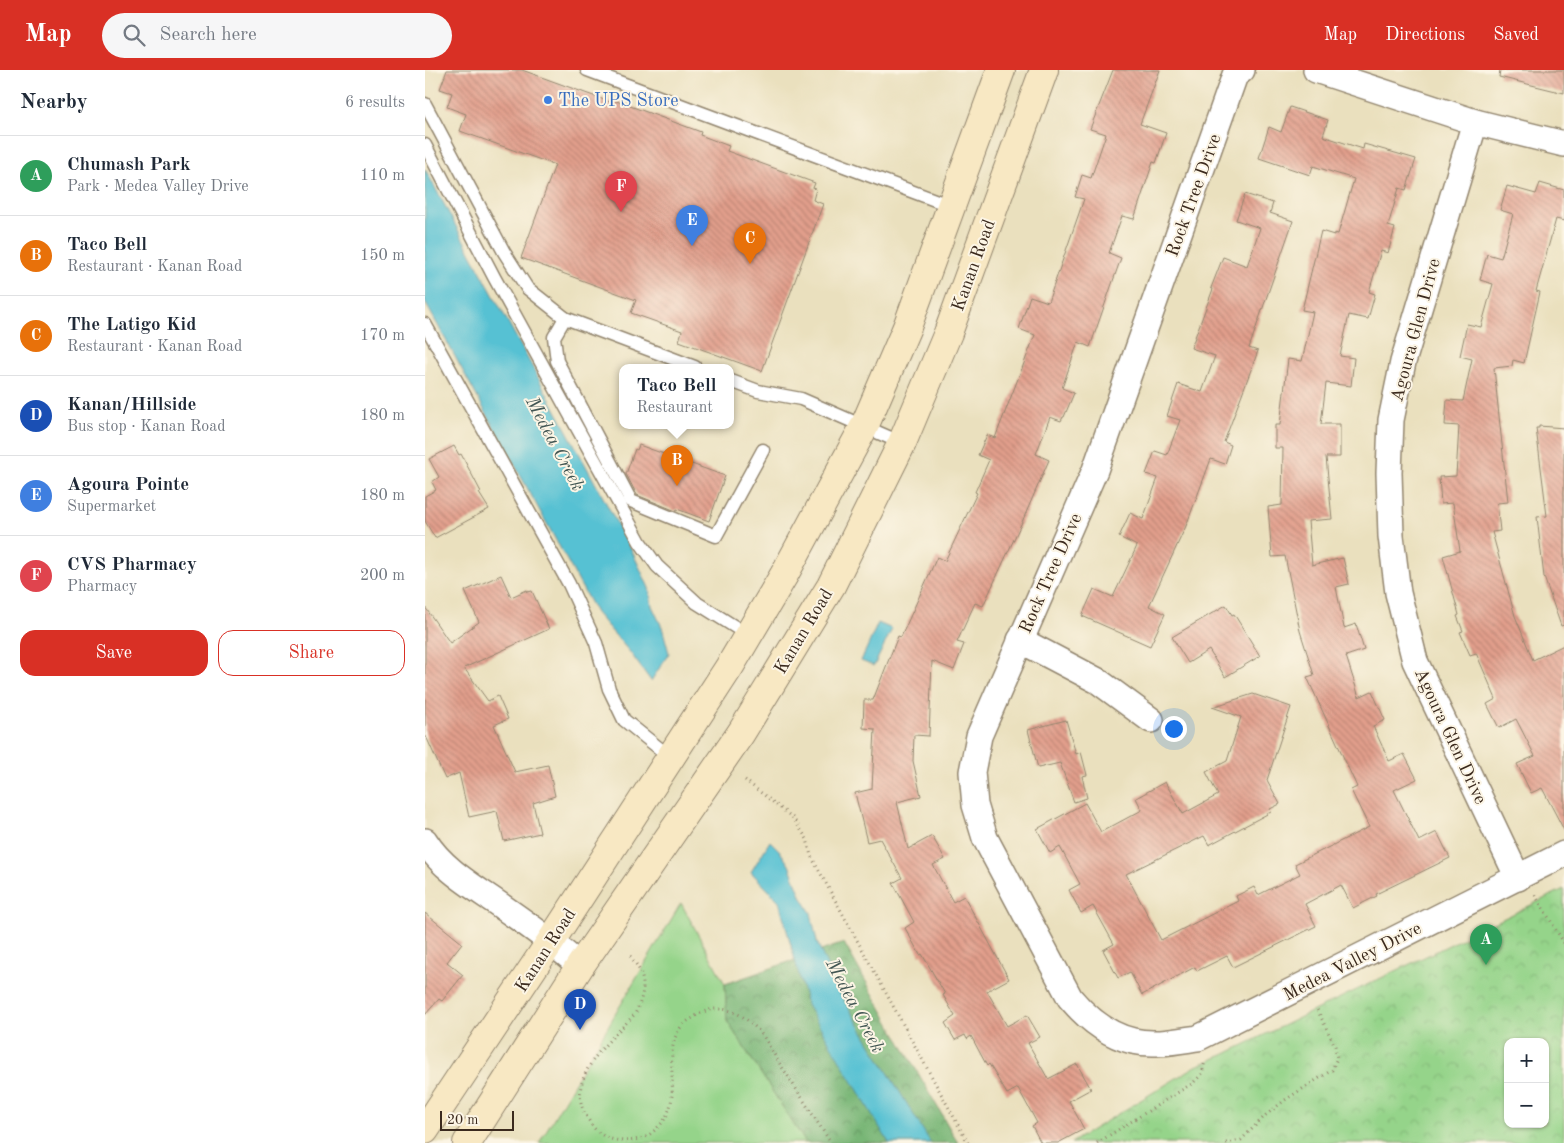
<!DOCTYPE html>
<html lang="en">
<head>
<meta charset="utf-8">
<style>
	:root { --surface:#fff; --page:#f6f6f7; --text:#1f2937; --muted:#747a83; --line:#e0e1e3; --accent:#d93025 }
	body { margin:0; font-family:"Old Standard TT",serif; background:var(--page); color:var(--text) }
	.controls { position:absolute; right:15px; bottom:15px; display:grid; overflow:hidden; border-radius:10px; box-shadow:0 1px 4px #0004 }
	.controls button { width:45px; height:45px; display:grid; place-items:center; padding:0; border:0; border-bottom:1px solid var(--line); background:var(--surface); color:var(--text); font:25px sans-serif }
	.scale { position:absolute; left:15px; bottom:12px; width:74px; box-sizing:border-box; padding-left:5px; border:2px solid #3b2a1e; border-top:0; font-size:14px; line-height:18px; white-space:nowrap; color:#3b2a1e; -webkit-text-stroke:4px #fcf5e5; paint-order:stroke }
	.you { position:absolute; left:748px; top:658px; width:18px; height:18px; margin:-12px; border:4px solid #fff; border-radius:50%; background:#1a73e8; box-shadow:0 0 0 8px #1a73e833 }
	.badge { display:grid; place-items:center; width:32px; height:32px; border-radius:50%; background:var(--accent); color:#fff; font-size:16px; font-weight:700 }
	.pin { position:absolute; translate:-50% -41px; filter:drop-shadow(0 1px 2px #0008) }
	.pin::after { content:''; position:absolute; top:26px; width:18px; height:15px; background:inherit; clip-path:polygon(0 0,100% 0,50% 100%) }
	.popup { position:absolute; left:194px; top:294px; width:115px; height:65px; box-sizing:border-box; display:grid; place-content:center; border-radius:10px; background:var(--surface); filter:drop-shadow(0 1px 4px #0005); font-size:16px; white-space:nowrap; color:var(--muted) }
	.popup b { font-size:19px; color:var(--text) }
	.popup::after { content:''; position:absolute; left:50%; top:100%; margin-left:-10px; border:10px solid transparent; border-top-color:var(--surface) }
	.list { margin:0; padding:0; list-style:none }
	h2 { display:flex; justify-content:space-between; align-items:center; height:65px; margin:0; padding:0 20px; font-size:21px }
	h2 small { font-size:16px; font-weight:400; color:var(--muted) }
	.list li { display:grid; grid-template-columns:32px 1fr auto; gap:15px; align-items:center; box-sizing:border-box; height:80px; padding:0 20px; border-top:1px solid var(--line) }
	.list b { display:block; font-size:19px; white-space:nowrap }
	.list p { margin:0; font-size:16px; white-space:nowrap; color:var(--muted) }
	.list em { font-size:16px; font-style:normal; color:var(--muted) }
	.actions { display:flex; gap:10px; padding:15px 20px }
	.actions a { flex:1; padding:11px 0; border:1px solid var(--accent); border-radius:15px; text-align:center; font-size:18px; color:var(--accent) }
	.actions .main { background:var(--accent); color:#fff }
	.icon { flex:none; width:28px; height:28px; fill:none; stroke:currentColor; stroke-width:2; stroke-linecap:round; stroke-linejoin:round }
	.map { position:relative; flex:none; width:1139px; height:1073px; overflow:hidden }
	header { display:flex; align-items:center; gap:30px; box-sizing:border-box; height:70px; padding:0 25px; background:var(--accent); color:#fff }
	header strong { font-size:24px }
	nav { display:flex; gap:28px; margin-inline-start:auto; font-size:18px }
	.search { width:350px; height:45px; background:var(--page); display:flex; align-items:center; gap:12px; box-sizing:border-box; padding:0 18px; border-radius:28px; color:var(--muted); font-size:19px }
	main { display:flex }
	aside { flex:1; background:var(--surface) }
	.map>svg:first-child { display:block }
</style>
</head>
<body>
<header>
<strong>Map</strong>
<div class="search"><svg class="icon" aria-label="search" viewBox="0 0 24 24"><circle cx="10" cy="10" r="6"/><path d="M15 15l6 6"/></svg>Search here</div>
<nav><a>Map</a><a>Directions</a><a>Saved</a></nav>
</header>
<main>
<aside>
<h2>Nearby<small>6 results</small></h2>
<ul class="list">
<li><span class="badge" style="background:#2e9e5b">A</span><div><b>Chumash Park</b><p>Park · Medea Valley Drive</p></div><em>110 m</em></li>
<li><span class="badge" style="background:#e8710a">B</span><div><b>Taco Bell</b><p>Restaurant · Kanan Road</p></div><em>150 m</em></li>
<li><span class="badge" style="background:#e8710a">C</span><div><b>The Latigo Kid</b><p>Restaurant · Kanan Road</p></div><em>170 m</em></li>
<li><span class="badge" style="background:#1a4fb4">D</span><div><b>Kanan/Hillside</b><p>Bus stop · Kanan Road</p></div><em>180 m</em></li>
<li><span class="badge" style="background:#3f7fe0">E</span><div><b>Agoura Pointe</b><p>Supermarket</p></div><em>180 m</em></li>
<li><span class="badge" style="background:#e0444e">F</span><div><b>CVS Pharmacy</b><p>Pharmacy</p></div><em>200 m</em></li>
</ul>
<div class="actions"><a class="main">Save</a><a>Share</a></div>
</aside>
<div class="map">
<svg width="1139" height="1073" viewBox="0 0 1139 1073">
	<defs>
		<pattern id="forest-crowns" width="20" height="18" patternUnits="userSpaceOnUse" patternTransform="scale(1.25)"><rect width="20" height="18" fill="#78b676"/><path d="M2 6a3 3 0 1 1 6 0M12 15a3 3 0 1 1 6 0" fill="none" stroke="#649460"/></pattern>
		<pattern id="park-crowns" width="20" height="18" patternUnits="userSpaceOnUse" patternTransform="scale(1.25)"><rect width="20" height="18" fill="#95d48a"/><path d="M2 6a3 3 0 1 1 6 0M12 15a3 3 0 1 1 6 0" fill="none" stroke="#81b677"/></pattern>
		<pattern id="building-back-hatch" width="6" height="6" patternUnits="userSpaceOnUse" patternTransform="scale(1.25)"><rect width="6" height="6" fill="#e29f8c"/><path d="M-1 5l2 2M0 0l6 6M5-1l2 2" fill="none" stroke="#b88272"/></pattern>
	</defs>
	<rect width="100%" height="100%" fill="#fcf5e5"/>
	<filter id="ink" filterUnits="userSpaceOnUse"><feTurbulence type="fractalNoise" baseFrequency=".02" numOctaves="2"/><feDisplacementMap in="SourceGraphic" scale="10" xChannelSelector="R" yChannelSelector="G"/><feConvolveMatrix kernelMatrix="1 2 1 2 8 2 1 2 1" color-interpolation-filters="sRGB"/></filter>
	<filter id="wash" filterUnits="userSpaceOnUse"><feTurbulence type="fractalNoise" baseFrequency=".0096" numOctaves="4" result="noise"/><feDisplacementMap in="SourceGraphic" scale="20" xChannelSelector="R" yChannelSelector="G"/><feGaussianBlur stdDeviation="1.12" result="paint"/><feColorMatrix in="noise" values="0 0 0 0 0 0 0 0 0 0 0 0 0 0 0 0 0 1.4 0 .05"/><feComposite in="paint" operator="in"/></filter>
	<g filter="url(#wash)">
		<rect width="100%" height="100%" fill="#eae0be"/>
		<polygon fill="#95d48a" stroke="#687f54" points="256,833 300,914 302,951 381,1073 114,1073"/>
		<polygon fill="url(#forest-crowns)" stroke="#5a704a" points="419,873 533,1073 381,1073 302,951 300,914"/>
		<path fill="url(#park-crowns)" stroke="#687f54" fill-rule="evenodd" d="M1139,819v254h-493l125,-77 27,-11zM1083,972h37v82h-37z"/>
		<g fill="#57c1d3" stroke="#497678">
			<polygon points="0,99 206,479 224,518 227,536 237,557 244,583 226,611 204,581 171,543 0,232"/>
			<polygon points="453,553 467,559 449,596 436,591"/>
			<polygon points="345,771 354,780 364,795 377,828 386,843 392,872 412,919 506,1073 464,1073 382,935 354,831 326,802"/>
		</g>
		<g id="blocks">
			<g fill="url(#building-back-hatch)">
				<polygon points="22,0 97,0 185,32 186,29 276,62 275,65 304,76 302,81 390,113 388,118 391,119 388,130 398,134 337,301 254,271 257,261 206,243 211,230 96,188 130,95 35,61 41,44 22,37 27,23 15,19"/>
				<polygon points="688,0 735,0 715,54 741,63 731,93 728,92 709,149 697,146 684,183 696,188 665,277 653,272 637,318 649,323 639,347 638,347 636,351 625,347 611,384 624,390 597,452 558,536 550,533 532,572 539,574 529,600 507,591 504,666 489,665 488,691 496,726 472,732 483,779 507,766 520,789 508,795 528,832 539,826 584,909 562,921 582,956 602,945 615,967 603,973 623,1009 652,994 666,1019 644,1031 659,1059 633,1073 616,1073 607,1056 612,1053 593,1018 582,1024 564,994 562,996 546,966 542,969 540,965 530,970 520,953 530,946 518,925 520,924 497,884 495,885 480,858 489,852 468,813 477,808 455,769 442,772 430,723 447,719 450,659 438,658 439,630 448,630 473,566 476,567 512,487 520,491 552,423 550,422 564,390 553,385 562,365 570,368 610,265 594,259 605,226 623,232 659,129 650,127 657,105 666,108 681,64 665,59"/>
				<polygon points="1075,0 1139,0 1139,23 1074,7"/>
				<polygon points="865,37 903,50 898,66 938,79 939,74 991,89 981,120 974,118 963,156 970,158 963,183 956,181 944,222 950,224 943,249 924,245 915,286 929,288 926,316 901,313 896,354 915,354 915,387 901,387 907,449 883,451 887,495 918,488 924,514 911,517 919,558 931,554 939,580 921,586 934,627 947,621 960,650 948,656 964,691 979,684 992,709 969,720 994,771 1012,762 1025,788 951,824 952,826 928,838 916,815 880,834 891,856 808,897 802,886 772,901 770,897 717,925 705,902 693,908 678,880 689,874 668,836 656,843 644,820 655,814 635,777 625,783 612,759 660,733 676,762 717,740 711,728 740,712 758,744 793,725 781,702 802,691 816,647 787,637 828,624 866,637 842,710 855,734 845,739 846,742 784,775 779,766 701,804 736,870 813,831 811,826 829,817 833,825 875,804 870,794 944,757 926,720 932,717 882,607 889,605 875,561 860,486 847,487 843,437 857,435 858,378 850,378 850,355 855,355 863,289 877,291 888,242 877,240 896,161 909,165 909,163 913,164 929,109 888,96 885,105 834,88 844,57 856,62"/>
				<polygon points="1115,113 1139,120 1139,151 1131,149 1111,221 1115,222 1099,293 1088,290 1087,296 1069,298 1083,432 1072,433 1075,461 1067,462 1090,546 1108,590 1139,575 1139,760 1117,718 1106,723 1092,694 1110,686 1091,649 1074,658 1062,634 1071,629 1051,583 1045,585 1035,562 1038,561 1032,546 1034,545 1018,486 1035,481 1028,433 1016,434 1014,407 1031,406 1034,356 1020,355 1022,330 1038,331 1047,289 1035,286 1042,254 1056,257 1068,214 1055,210 1062,184 1076,188 1088,144 1075,140 1082,116 1111,124"/>
				<polygon points="820,124 848,133 845,143 868,151 824,278 833,281 799,372 806,375 800,394 786,389 761,456 724,536 740,544 725,576 657,546 669,519 688,527 712,476 694,467 705,443 718,449 733,408 721,404 730,381 742,385 755,350 742,346 753,314 777,322 790,286 766,278 788,219 786,218 798,187 822,196 835,158 811,150"/>
				<polygon points="1114,356 1139,358 1139,555 1136,556 1119,507 1112,447 1122,446 1111,358 1114,358"/>
				<polygon points="214,375 300,406 284,451 252,439 251,441 212,425 201,404 210,379 212,380"/>
				<polygon points="29,376 34,385 36,384 56,422 54,423 64,439 10,468 0,451 0,426 11,420 7,412 14,407 4,389"/>
				<polygon points="76,505 86,527 102,520 103,522 107,521 124,559 39,598 63,631 73,626 83,649 69,655 90,702 123,695 130,726 108,733 115,763 79,771 72,741 44,747 34,703 20,709 0,664 0,537 25,573 54,552 40,521"/>
				<polygon points="801,535 807,545 809,544 835,586 800,607 784,580 763,593 747,567"/>
				<polygon points="641,650 651,684 656,682 662,705 657,706 662,728 649,732 635,693 613,698 603,660"/>
				<polygon points="0,843 37,873 22,892 38,905 17,931 14,929 0,945"/>
			</g>
		</g>
	</g>
	<g filter="url(#ink)">
		<use href="#blocks" fill-opacity="0" stroke="#92856e" stroke-width="1"/>
		<g fill="none" stroke-linecap="round" stroke-linejoin="round">
			<g stroke="#92856e" stroke-width="15">
				<g id="lane">
					<polyline points="162,0 526,136"/>
					<polyline points="0,34 79,182 102,218 140,248 270,297"/>
					<polyline points="0,75 69,207 215,472 232,496 272,533 323,565"/>
					<polyline points="140,248 129,267 132,291 206,431 291,466 338,380"/>
					<polyline points="0,254 144,514 171,573 184,619 199,650 245,687"/>
					<polyline points="306,311 333,321 376,329 477,373"/>
				</g>
			</g>
			<g stroke="#92856e" stroke-width="28">
				<g id="street">
					<path d="M817,0l-7,5 -140,395 -116,266 -7,36 3,33 10,33 85,160c16,19 37,37 63,43 21,5 44,0 65,-3l366,-184"/>
					<polyline points="891,0 1050,52 1139,74"/>
					<polyline points="1050,52 978,292 966,350 964,403 966,466 973,523 990,591 1093,808"/>
					<polyline points="595,570 673,611 726,650"/>
					<path d="M0,771c18,29 51,47 79,67 26,18 52,37 76,58"/>
				</g>
			</g>
			<g stroke="#92856e" stroke-width="30">
				<g id="secondary">
					<polyline points="0,1060 126,871 305,596 359,505 439,357 482,257 576,0"/>
					<polyline points="42,1073 155,896 316,663 406,516 477,373 523,263 619,0"/>
				</g>
			</g>
			<g stroke="#92856e" stroke-width="3" stroke-dasharray="1 4" stroke-linecap="butt">
				<polyline points="320,710 368,748 382,769 386,786 543,1073"/>
				<polyline points="1110,825 1139,873"/>
				<path d="M205,886c17,20 16,35 5,58 -23,25 -68,60 -51,98 4,6 7,14 13,19 12,11 30,12 46,7 6,-2 11,-7 15,-11 29,-27 1,-71 23,-100 3,-4 8,-7 12,-9 8,-6 18,-10 28,-9 14,1 27,10 36,20 9,9 15,23 23,35 17,26 34,53 51,79"/>
				<polyline points="672,1073 768,1013 777,1004 780,991"/>
				<polyline points="801,1073 816,1070 841,1045 860,1030 907,1000 912,988 910,976 891,937"/>
			</g>
			<use href="#lane" stroke="#fff" stroke-width="12"/>
			<use href="#street" stroke="#fff" stroke-width="25"/>
			<use href="#secondary" stroke="#f8e8c3" stroke-width="28"/>
		</g>
	</g>
	<circle fill="#3f7fe0" stroke="#fcf5e5" stroke-width="2" cx="123" cy="30" r="5"/>
	<g text-anchor="middle" stroke-width="4" stroke-linejoin="round" paint-order="stroke">
		<g font-size="18" fill="#366cbe" stroke="#fcf5e5" text-anchor="start">
			<text x="133" y="36">The UPS Store</text>
		</g>
		<g font-size="18" fill="#3b2a1e" stroke="#fcf5e5">
			<text transform="translate(768 125) rotate(-70)" y="6">Rock Tree Drive</text>
			<text transform="translate(548 195) rotate(-70)" y="6">Kanan Road</text>
			<text transform="translate(990 260) rotate(-75)" y="6">Agoura Glen Drive</text>
			<text transform="translate(625 503) rotate(-66)" y="6">Rock Tree Drive</text>
			<text transform="translate(378 561) rotate(-59)" y="6">Kanan Road</text>
			<text transform="translate(1026 666) rotate(65)" y="6">Agoura Glen Drive</text>
			<text transform="translate(120 880) rotate(-57)" y="6">Kanan Road</text>
			<text transform="translate(927 891) rotate(-27)" y="6">Medea Valley Drive</text>
		</g>
		<g font-size="19" font-style="italic" fill="#435754" stroke="#fcf5e5">
			<text transform="translate(131 373) rotate(62)" y="7">Medea Creek</text>
			<text transform="translate(431 935) rotate(62)" y="7">Medea Creek</text>
		</g>
	</g>
</svg>
<div class="controls">
<button>+</button>
<button>−</button>
</div>
<div class="scale">20 m</div>
<div class="you"></div>
<div class="pin badge" style="left:1061px;top:895px;background:#2e9e5b">A</div>
<div class="pin badge" style="left:252px;top:416px;background:#e8710a">B</div>
<div class="popup"><b>Taco Bell</b>Restaurant</div>
<div class="pin badge" style="left:325px;top:194px;background:#e8710a">C</div>
<div class="pin badge" style="left:155px;top:960px;background:#1a4fb4">D</div>
<div class="pin badge" style="left:267px;top:176px;background:#3f7fe0">E</div>
<div class="pin badge" style="left:196px;top:142px;background:#e0444e">F</div>
</div>
</main>
</body>
</html>
